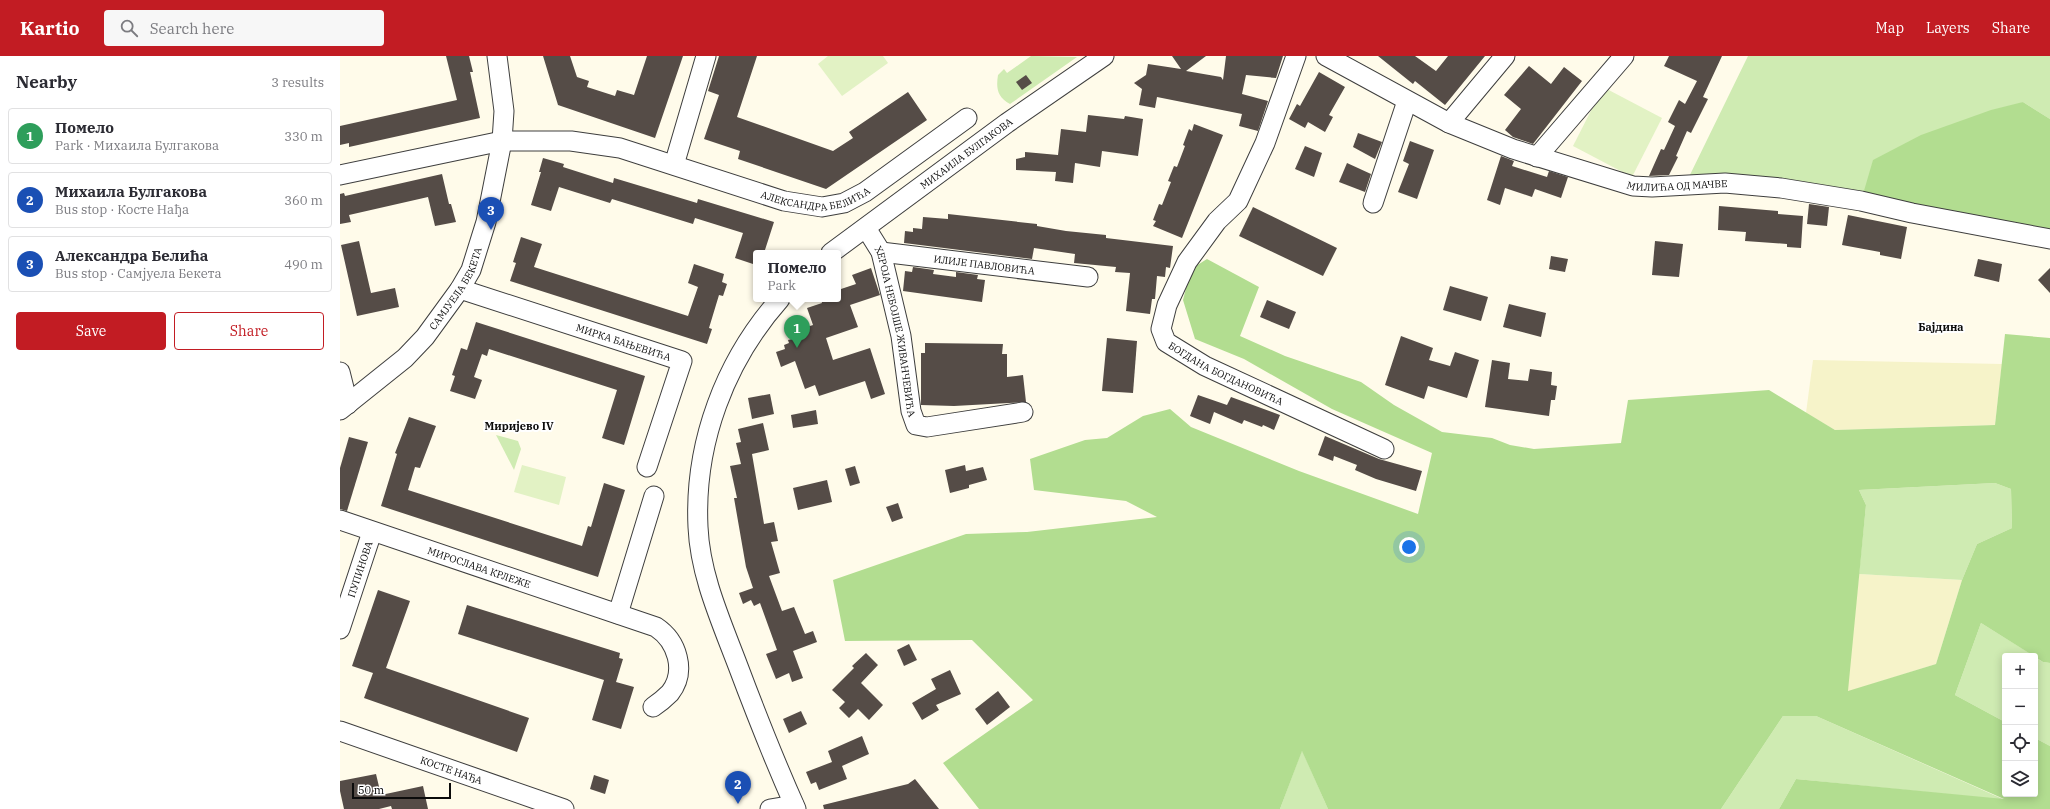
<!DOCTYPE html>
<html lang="en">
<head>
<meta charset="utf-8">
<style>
	:root { --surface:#fff; --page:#f7f7f7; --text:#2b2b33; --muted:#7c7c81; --line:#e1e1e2; --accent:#c21c23 }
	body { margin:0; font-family:"IBM Plex Serif",serif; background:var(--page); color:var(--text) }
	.controls { position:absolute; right:12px; bottom:12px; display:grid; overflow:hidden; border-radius:4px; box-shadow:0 2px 10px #0003 }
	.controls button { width:36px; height:36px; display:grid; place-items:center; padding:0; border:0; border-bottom:1px solid var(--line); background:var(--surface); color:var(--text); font:20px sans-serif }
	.scale { position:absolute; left:12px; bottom:10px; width:99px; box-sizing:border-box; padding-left:4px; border:2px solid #0b0b0b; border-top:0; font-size:11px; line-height:14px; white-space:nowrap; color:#0b0b0b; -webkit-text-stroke:3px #fff; paint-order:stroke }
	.you { position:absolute; left:1069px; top:491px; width:14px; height:14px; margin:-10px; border:3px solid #fff; border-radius:50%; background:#1a73e8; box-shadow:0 0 0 6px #1a73e833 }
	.badge { display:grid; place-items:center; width:26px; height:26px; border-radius:50%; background:var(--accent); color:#fff; font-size:13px; font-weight:700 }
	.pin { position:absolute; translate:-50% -33px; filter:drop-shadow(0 1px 2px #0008) }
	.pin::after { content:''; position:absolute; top:21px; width:14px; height:12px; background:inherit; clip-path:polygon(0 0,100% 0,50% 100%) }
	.popup { position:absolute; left:413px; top:194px; width:88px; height:52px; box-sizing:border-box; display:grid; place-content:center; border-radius:4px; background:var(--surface); filter:drop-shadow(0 1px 3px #0005); font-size:13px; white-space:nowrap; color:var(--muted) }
	.popup b { font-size:15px; color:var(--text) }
	.popup::after { content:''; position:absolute; left:50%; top:100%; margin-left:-8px; border:8px solid transparent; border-top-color:var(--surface) }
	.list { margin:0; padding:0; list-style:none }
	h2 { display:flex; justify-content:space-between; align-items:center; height:52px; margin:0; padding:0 16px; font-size:17px }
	h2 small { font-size:13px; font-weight:400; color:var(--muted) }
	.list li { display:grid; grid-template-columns:26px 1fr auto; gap:12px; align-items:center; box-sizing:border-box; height:56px; margin:0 8px 8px; padding:0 8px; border:1px solid var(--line); border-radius:4px }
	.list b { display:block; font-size:15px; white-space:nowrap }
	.list p { margin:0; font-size:13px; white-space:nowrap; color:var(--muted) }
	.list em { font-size:13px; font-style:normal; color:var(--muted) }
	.actions { display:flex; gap:8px; padding:12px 16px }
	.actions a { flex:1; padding:9px 0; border:1px solid var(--accent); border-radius:4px; text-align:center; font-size:14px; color:var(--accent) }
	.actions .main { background:var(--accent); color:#fff }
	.icon { flex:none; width:22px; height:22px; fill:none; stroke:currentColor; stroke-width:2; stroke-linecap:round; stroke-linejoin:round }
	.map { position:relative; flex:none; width:1710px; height:753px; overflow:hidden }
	header { display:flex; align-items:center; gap:24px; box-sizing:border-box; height:56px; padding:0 20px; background:var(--accent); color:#fff }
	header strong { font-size:19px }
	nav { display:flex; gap:22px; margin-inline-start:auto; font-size:14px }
	.search { width:280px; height:36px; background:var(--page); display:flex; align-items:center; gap:10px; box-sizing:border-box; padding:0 14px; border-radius:4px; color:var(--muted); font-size:15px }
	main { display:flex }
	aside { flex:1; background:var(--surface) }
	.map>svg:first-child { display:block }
</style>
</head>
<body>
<header>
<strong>Kartio</strong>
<div class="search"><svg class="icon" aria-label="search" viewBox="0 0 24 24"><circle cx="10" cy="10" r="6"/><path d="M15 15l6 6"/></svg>Search here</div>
<nav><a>Map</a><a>Layers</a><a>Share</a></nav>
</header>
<main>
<aside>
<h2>Nearby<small>3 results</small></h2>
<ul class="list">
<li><span class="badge" style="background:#2e9e5b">1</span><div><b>Помело</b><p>Park · Михаила Булгакова</p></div><em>330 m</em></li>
<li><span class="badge" style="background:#1a4fb4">2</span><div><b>Михаила Булгакова</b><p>Bus stop · Косте Нађа</p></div><em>360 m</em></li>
<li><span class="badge" style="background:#1a4fb4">3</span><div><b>Александра Белића</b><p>Bus stop · Самјуела Бекета</p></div><em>490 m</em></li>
</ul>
<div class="actions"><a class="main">Save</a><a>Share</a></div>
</aside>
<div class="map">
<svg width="1710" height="753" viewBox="0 0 1710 753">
	<rect width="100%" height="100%" fill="#fffbea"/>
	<g fill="#f6f3c9">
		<polygon points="1473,304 1662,308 1655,369 1495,374 1466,357"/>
		<polygon points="1519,518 1622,524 1596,608 1507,636"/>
	</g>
	<g fill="#cfebb2">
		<path d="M691,0l46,1 -67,47c-13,-7 -14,-16 -12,-29l6,-6 3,4z"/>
		<polygon points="1408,0 1710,0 1710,63 1683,46 1521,145 1345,129"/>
		<polygon points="156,379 178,385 181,393 174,414"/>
		<polygon points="1655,427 1671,433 1672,472 1637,488 1622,524 1519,518 1526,449 1519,434"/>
		<polygon points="1641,567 1694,600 1665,600 1665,666 1615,639"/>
		<polygon points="1695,601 1703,606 1710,607 1710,690 1695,682"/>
		<polygon points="1443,660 1476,660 1665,744 1456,723 1439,753 1381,753"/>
		<polygon points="962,694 988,753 940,753"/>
	</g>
	<g fill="#b2dd90" fill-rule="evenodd">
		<polygon points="1683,46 1710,63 1710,181 1521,145 1533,104 1581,79 1651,54"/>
		<path d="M867,203l52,28 -19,49 45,20 76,26 33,23 48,27 50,6 18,7 24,4 87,-6 7,-43 141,-10 66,40 160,-5 10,-91 45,4v325l-7,-1 -62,-39 -26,72 50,27v72h30v-56l15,8v63h-271l17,-30 208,20 -188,-83h-33l-62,93h-393l-26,-58 -22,58h-301l-36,-46 90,-63 -61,-60 -127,1 -12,-61 133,-46 61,-2 130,-15 -31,-16 -92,-11 -4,-31 55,-19 22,-2 36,-22 27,-7 21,18 108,44 119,43 14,-61 -100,-44 -88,-50 -49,-20 -12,-39 8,-31zM1655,427l16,6 1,39 -35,16 -15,36 -26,84 -88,27 18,-186 -7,-15z"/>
	</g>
	<g fill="#e2f2c4">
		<polygon points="488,0 543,0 548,7 502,40 478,8"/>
		<polygon points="1263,31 1322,62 1292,121 1233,90"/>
		<polygon points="182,409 226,421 219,449 174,436"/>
	</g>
	<g fill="#554c47">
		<polygon points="106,0 129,0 133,16 130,16 140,62 9,91 9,87 0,89 0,70 117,44"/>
		<polygon points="203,0 230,0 237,21 249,25 247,31 275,40 277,34 294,39 307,0 343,0 315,82 218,49"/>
		<polygon points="379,0 417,0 397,61 493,95 513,82 509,76 568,36 587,64 486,133 398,103 400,95 364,83 379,39 368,35"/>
		<polygon points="832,0 866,0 846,15 881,21 883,24 886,0 943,0 936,22 906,19 902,38 928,45 918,75 899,70 902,58 817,41 815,52 799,49 802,33 794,27 806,19 808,8 841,13"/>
		<polygon points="1038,0 1075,0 1096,15 1108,0 1145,0 1105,49 1075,25 1073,28"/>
		<polygon points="1329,0 1382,0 1363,41 1368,43 1351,77 1347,75 1336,100 1338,101 1329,119 1309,120 1321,93 1324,94 1335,70 1328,66 1339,44 1345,48 1357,25 1324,10"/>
		<polygon points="1189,10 1211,28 1224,11 1242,25 1193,88 1173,81 1165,74 1181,53 1164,39"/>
		<polygon points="979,16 1005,31 989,59 993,61 985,76 968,66 965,72 949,63 957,48 960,50"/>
		<polygon points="686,19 692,27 682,34 676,26"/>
		<polygon points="748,59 784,63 785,60 803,63 798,100 762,95 760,111 735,107 733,127 715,125 716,116 676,114 676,103 685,101 685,96 718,99 721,73 746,76"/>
		<polygon points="854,68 883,79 842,182 813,170 816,165 813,164 819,148 822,149 831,126 828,125 834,110 837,111 845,90 843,89 849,73 852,75"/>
		<polygon points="1018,77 1042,86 1035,103 1013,91"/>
		<polygon points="1070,85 1094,94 1077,143 1058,136 1069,108 1063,105"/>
		<polygon points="965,90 982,97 974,121 955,113"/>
		<polygon points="1161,100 1174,105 1172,110 1207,121 1209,115 1228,121 1221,142 1195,133 1192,141 1165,132 1160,149 1147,144"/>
		<polygon points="203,102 224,108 223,111 273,127 274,122 357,147 358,143 434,166 424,197 416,197 416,209 395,202 403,177 355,162 353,168 272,143 270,147 219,131 211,155 191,149 201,116 199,116"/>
		<polygon points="1007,107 1031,118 1025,136 999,126"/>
		<polygon points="102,118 109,148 111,148 116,166 95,170 88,141 9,159 11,166 0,168 0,138 4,137 5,140"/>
		<polygon points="1469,148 1489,151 1487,170 1467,168"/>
		<polygon points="1379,150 1438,155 1438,158 1463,160 1461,192 1447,191 1447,188 1405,185 1406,176 1378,174"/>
		<polygon points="913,151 997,192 983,220 899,180"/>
		<polygon points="608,158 697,168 697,170 726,175 766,179 766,182 833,190 830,212 826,211 825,221 817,220 815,243 812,243 810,258 786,255 790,217 775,216 776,211 734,207 735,198 694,192 692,203 564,187 565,175 573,176 573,172 582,173 583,161 608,163"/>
		<polygon points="1508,159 1567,171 1561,203 1540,199 1540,196 1502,189"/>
		<polygon points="181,181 202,188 194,211 348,260 358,231 348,227 354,208 384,218 382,226 387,228 383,240 379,239 369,272 372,273 367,288 170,225 176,207 173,206"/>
		<polygon points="19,185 31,237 55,232 59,251 17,260 1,189"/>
		<polygon points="1315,185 1343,188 1339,221 1312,219"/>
		<polygon points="1211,200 1228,203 1225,216 1209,213"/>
		<polygon points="1638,203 1662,208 1659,226 1634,220"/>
		<polygon points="573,211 594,214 593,218 616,221 616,216 638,219 637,223 645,224 642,246 563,235 565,215 572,216"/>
		<polygon points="531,212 540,239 510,249 518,271 486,282 493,304 530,292 545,338 531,343 525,325 479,340 475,329 465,333 455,305 441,311 436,296 445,293 444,289 449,287 448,284 452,283 449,277 473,269 467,252 482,247 481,243 498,243 498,234 516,228 512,219"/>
		<polygon points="1710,212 1710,237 1698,224"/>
		<polygon points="1110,230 1148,241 1141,265 1103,254"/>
		<polygon points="927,244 956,256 949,273 920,261"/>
		<polygon points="1169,248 1206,257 1201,281 1163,271"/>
		<polygon points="136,266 305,320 284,389 262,382 277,334 149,293 147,300 142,298 134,321 142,324 135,343 110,335 115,320 112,319 121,292 127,294"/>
		<polygon points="1061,280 1093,292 1089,304 1110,310 1115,296 1139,304 1127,342 1088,330 1084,343 1045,329"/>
		<polygon points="767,282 797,285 793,337 762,335"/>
		<polygon points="585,287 663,288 662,298 667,298 667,321 683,319 686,346 614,350 581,349 581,297 585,297"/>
		<polygon points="1152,304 1170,307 1168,323 1188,325 1190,313 1212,316 1211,329 1217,330 1215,344 1211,344 1209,360 1145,351"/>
		<polygon points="430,338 434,358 412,363 408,342"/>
		<polygon points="858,339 887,349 891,341 940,359 934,374 923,369 922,371 904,364 902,368 874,356 870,368 850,360"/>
		<polygon points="476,354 478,368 453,372 451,359"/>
		<polygon points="69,361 96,370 80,412 75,411 68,434 242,490 248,470 251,471 264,427 285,434 258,521 41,450 57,398 55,397"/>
		<polygon points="423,367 429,394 412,398 424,468 434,466 438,485 431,486 440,517 429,520 442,555 454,551 465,578 473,575 477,586 453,595 463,622 452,626 449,617 436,623 426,598 437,594 420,547 414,550 411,544 403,548 399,537 413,532 406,511 394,442 397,442 390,410 401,408 396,387 401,386 398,373"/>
		<polygon points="985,380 1039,403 1082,415 1076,435 1036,423 1015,414 1017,409 994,400 993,405 978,399"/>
		<polygon points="9,381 28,386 7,455 0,453 0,412"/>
		<polygon points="625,409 626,415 643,411 647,424 629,429 629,432 610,437 605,414"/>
		<polygon points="515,410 520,427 510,430 505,413"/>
		<polygon points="487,424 492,446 458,454 453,432"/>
		<polygon points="558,447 563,462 552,466 546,451"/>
		<polygon points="38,534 70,545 46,612 189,662 177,696 24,642 33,617 12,610"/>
		<polygon points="127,549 280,597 279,602 283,603 276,626 294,631 281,673 252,664 264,624 118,578"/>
		<polygon points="569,588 577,604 564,610 557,594"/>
		<polygon points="526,597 538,609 521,627 543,649 529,664 518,653 509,662 499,652 505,646 492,634 514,612 512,610"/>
		<polygon points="610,614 621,638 596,649 599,654 582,664 572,647 596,633 591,623"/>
		<polygon points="658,635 670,651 647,669 635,653"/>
		<polygon points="461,655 467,668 449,677 443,663"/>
		<polygon points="522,680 529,698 502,710 507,723 479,734 476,726 471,728 466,716 492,706 488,695"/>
		<polygon points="36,718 41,739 83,730 88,753 52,753 51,750 39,753 4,753 0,735 0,725"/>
		<polygon points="254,719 269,724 265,738 250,733"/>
		<polygon points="575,723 599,753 484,753 483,749 568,728"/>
	</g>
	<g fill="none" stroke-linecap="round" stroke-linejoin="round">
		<g stroke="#3e3e3e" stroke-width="21">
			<g id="minor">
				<path id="s1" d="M956,0l-31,87 -27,58 -21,20 -30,41 -20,43 -6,24 5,13 39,24 179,83"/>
				<path id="s2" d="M986,0l123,67 64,26 120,37 19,1 73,-4 56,5 80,13 51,12 138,26"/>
				<polyline points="1109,67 1165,0"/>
				<polyline points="1197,101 1284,0"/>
				<polyline points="334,109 366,0"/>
				<path id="s3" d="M0,119l162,-34h69l49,7 164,53 38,6 22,-4 21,-11 102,-74"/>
				<polyline points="1033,147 1067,45"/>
				<path id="s4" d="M526,172l15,24 20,84 10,75 5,14 11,2 96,-15"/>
				<path id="s5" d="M541,196l207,25"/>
				<path id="s6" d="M491,197l176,-130 97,-67"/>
				<path id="s7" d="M120,233l222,72 -35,106"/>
				<path d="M440,243c-55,62 -86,144 -82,228 2,48 23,94 40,139 18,48 37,96 58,143"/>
				<polyline points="0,316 8,348"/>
				<path id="s8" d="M0,354l65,-52 20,-21 35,-48 11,-19 15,-48 16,-81 2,-30 -7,-55"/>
				<path id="s9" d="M0,464l316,107c21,14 31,44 14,66 -5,5 -11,10 -17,14"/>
				<polyline points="278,558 314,440"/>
				<path id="s10" d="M0,573l32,-97"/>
				<path id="s11" d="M0,675l224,78"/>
				<polyline points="430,753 454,749"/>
			</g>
		</g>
		<use href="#minor" stroke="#fff" stroke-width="19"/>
	</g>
	<g text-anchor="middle" stroke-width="4" stroke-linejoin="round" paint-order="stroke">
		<g font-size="10" fill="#0b0b0b" stroke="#fff">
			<text dy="4" stroke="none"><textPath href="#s6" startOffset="168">МИХАИЛА БУЛГАКОВА</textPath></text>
			<text dy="4" stroke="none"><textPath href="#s2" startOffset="379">МИЛИЋА ОД МАЧВЕ</textPath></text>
			<text dy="4" stroke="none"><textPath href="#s3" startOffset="489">АЛЕКСАНДРА БЕЛИЋА</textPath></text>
			<text dy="4" stroke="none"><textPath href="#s5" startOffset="104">ИЛИЈЕ ПАВЛОВИЋА</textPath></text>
			<text dy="4" stroke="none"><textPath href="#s8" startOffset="170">САМЈУЕЛА БЕКЕТА</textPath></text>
			<text dy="4" stroke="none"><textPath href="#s4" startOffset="109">ХЕРОЈА НЕБОЈШЕ ЖИВАНЧЕВИЋА</textPath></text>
			<text dy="4" stroke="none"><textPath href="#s7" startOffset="172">МИРКА БАЊЕВИЋА</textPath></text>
			<text dy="4" stroke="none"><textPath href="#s1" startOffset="390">БОГДАНА БОГДАНОВИЋА</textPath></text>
			<text dy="4" stroke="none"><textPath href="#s9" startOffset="147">МИРОСЛАВА КРЛЕЖЕ</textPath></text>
			<text dy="4" stroke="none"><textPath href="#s10" startOffset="63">ПУПИНОВА</textPath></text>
			<text dy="4" stroke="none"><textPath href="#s11" startOffset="118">КОСТЕ НАЂА</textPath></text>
		</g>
		<g font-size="11" font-weight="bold" fill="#0b0b0b" stroke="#fff">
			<text x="1601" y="275">Бајдина</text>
			<text x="179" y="374">Миријево IV</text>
		</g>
	</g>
</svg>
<div class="controls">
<button>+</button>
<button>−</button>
<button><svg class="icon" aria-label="locate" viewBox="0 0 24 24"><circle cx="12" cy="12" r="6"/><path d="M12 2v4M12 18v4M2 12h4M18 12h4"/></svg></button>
<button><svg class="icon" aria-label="layers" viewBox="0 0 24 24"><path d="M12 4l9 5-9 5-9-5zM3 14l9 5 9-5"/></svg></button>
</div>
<div class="scale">50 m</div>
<div class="you"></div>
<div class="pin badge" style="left:457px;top:292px;background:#2e9e5b">1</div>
<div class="popup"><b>Помело</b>Park</div>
<div class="pin badge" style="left:398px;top:748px;background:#1a4fb4">2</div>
<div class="pin badge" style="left:151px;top:174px;background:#1a4fb4">3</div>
</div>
</main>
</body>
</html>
